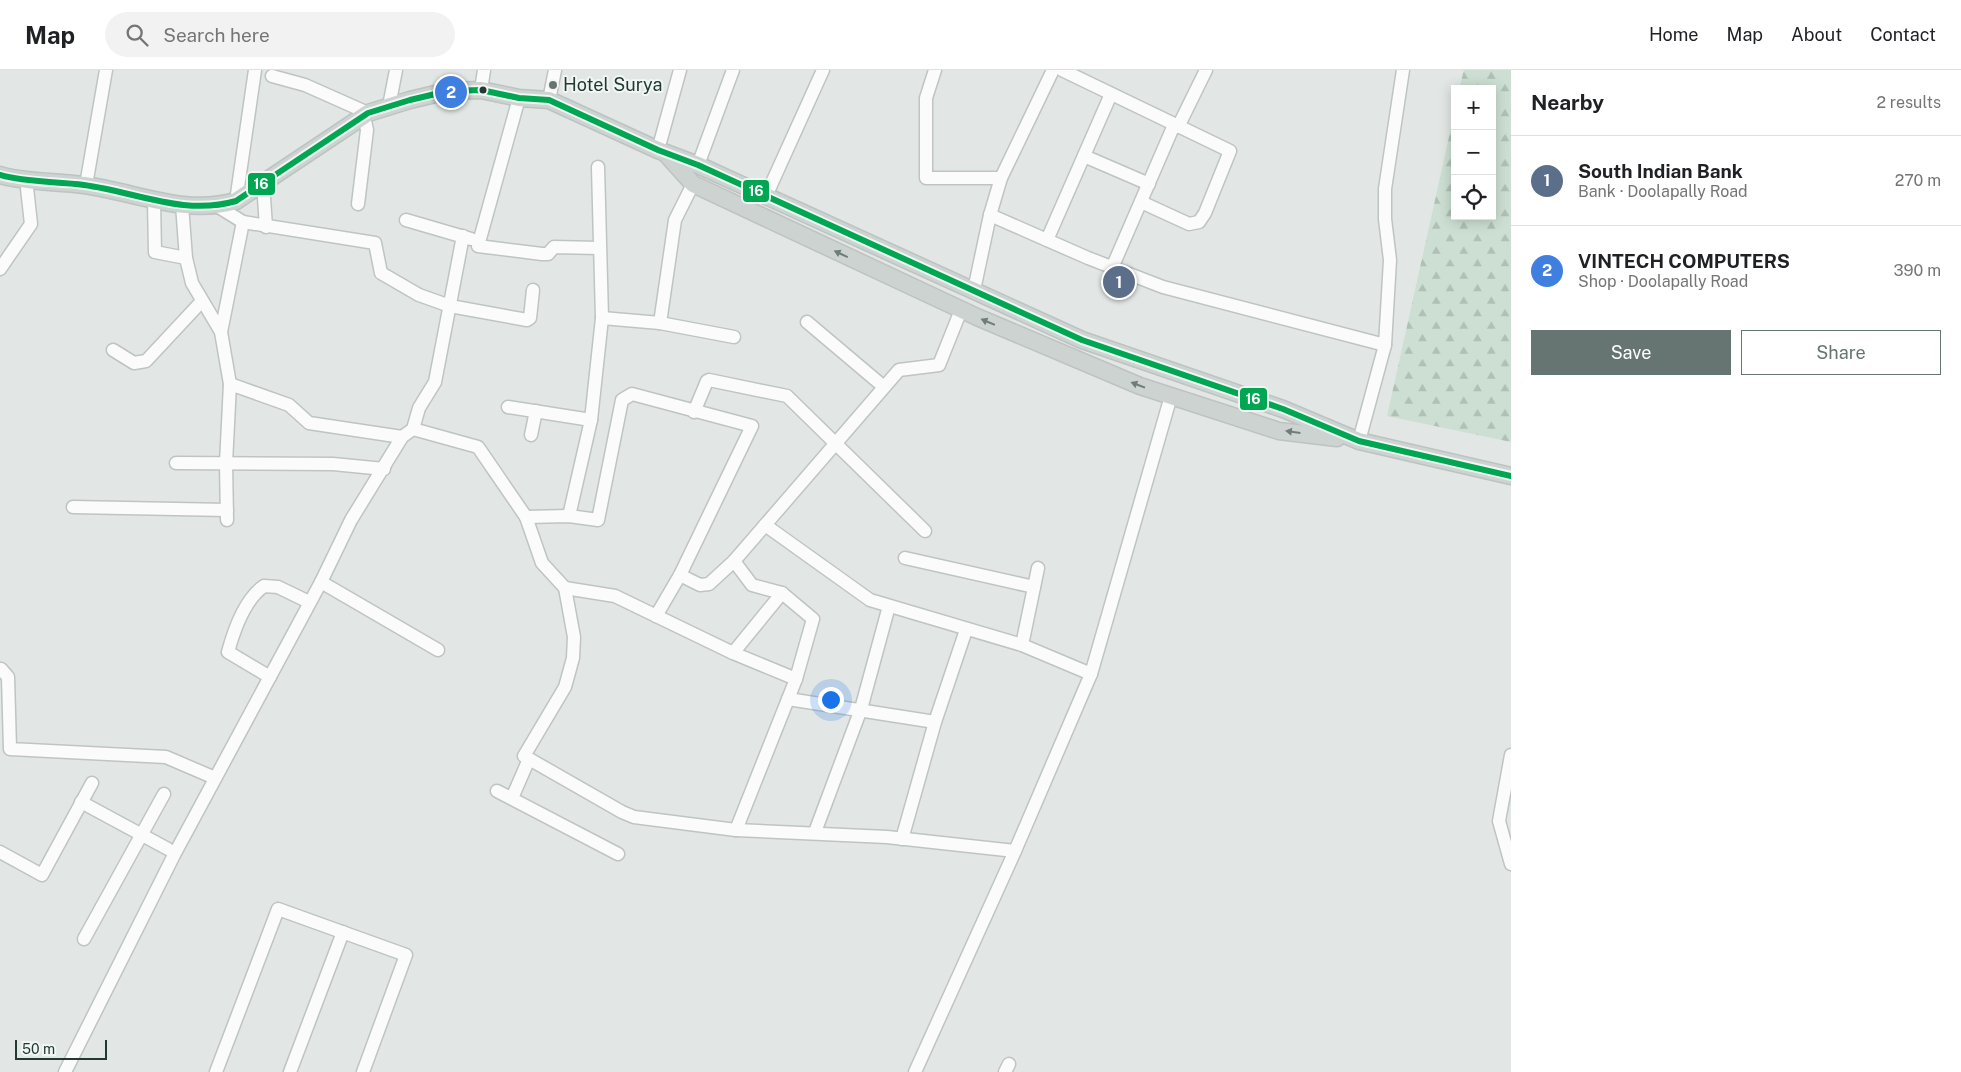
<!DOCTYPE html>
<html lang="en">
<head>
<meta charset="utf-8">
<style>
	:root { --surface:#fff; --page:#f2f2f2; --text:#202124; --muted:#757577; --line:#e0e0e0; --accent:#667571 }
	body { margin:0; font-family:"Public Sans",sans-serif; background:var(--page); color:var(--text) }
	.controls { position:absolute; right:15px; top:15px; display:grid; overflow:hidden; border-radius:0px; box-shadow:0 2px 12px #0003 }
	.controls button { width:45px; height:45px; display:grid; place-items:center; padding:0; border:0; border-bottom:1px solid var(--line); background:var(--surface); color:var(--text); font:25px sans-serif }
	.scale { position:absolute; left:15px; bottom:12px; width:92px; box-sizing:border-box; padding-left:5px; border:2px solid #233733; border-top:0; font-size:14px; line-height:18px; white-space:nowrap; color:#233733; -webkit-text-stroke:4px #f0f6f3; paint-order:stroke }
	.you { position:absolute; left:830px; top:629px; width:18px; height:18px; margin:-12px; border:4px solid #fff; border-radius:50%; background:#1a73e8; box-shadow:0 0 0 8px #1a73e833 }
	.badge { display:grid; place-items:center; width:32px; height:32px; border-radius:50%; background:var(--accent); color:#fff; font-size:16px; font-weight:700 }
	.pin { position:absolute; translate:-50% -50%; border:2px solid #fff; box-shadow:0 1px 5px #0006 }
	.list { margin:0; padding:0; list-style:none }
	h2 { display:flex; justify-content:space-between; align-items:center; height:65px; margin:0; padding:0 20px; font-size:21px }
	h2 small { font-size:16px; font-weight:400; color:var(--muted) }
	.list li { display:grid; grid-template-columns:32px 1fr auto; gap:15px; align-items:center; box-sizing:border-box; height:90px; padding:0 20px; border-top:1px solid var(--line) }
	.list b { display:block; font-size:19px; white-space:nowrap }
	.list p { margin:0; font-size:16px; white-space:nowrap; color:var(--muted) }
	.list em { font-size:16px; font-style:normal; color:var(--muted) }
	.actions { display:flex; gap:10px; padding:15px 20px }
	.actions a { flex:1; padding:11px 0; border:1px solid var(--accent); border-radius:0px; text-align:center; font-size:18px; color:var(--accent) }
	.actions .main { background:var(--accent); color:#fff }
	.icon { flex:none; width:28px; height:28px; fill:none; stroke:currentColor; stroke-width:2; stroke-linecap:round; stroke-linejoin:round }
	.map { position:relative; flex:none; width:1511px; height:1002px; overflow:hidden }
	header { display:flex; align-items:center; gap:30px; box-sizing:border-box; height:70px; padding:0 25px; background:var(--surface); border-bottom:1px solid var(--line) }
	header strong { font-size:24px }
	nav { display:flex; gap:28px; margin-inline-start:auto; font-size:18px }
	.search { width:350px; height:45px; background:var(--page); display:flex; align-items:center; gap:12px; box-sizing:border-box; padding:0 18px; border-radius:28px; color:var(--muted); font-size:19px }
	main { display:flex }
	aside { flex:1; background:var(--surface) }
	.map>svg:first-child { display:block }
</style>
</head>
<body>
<header>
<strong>Map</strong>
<div class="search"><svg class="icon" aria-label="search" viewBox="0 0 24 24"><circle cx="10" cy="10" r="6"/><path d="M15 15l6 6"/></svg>Search here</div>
<nav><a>Home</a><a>Map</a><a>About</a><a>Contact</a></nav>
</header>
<main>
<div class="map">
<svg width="1511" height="1002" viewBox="0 0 1511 1002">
	<defs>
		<pattern id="forest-firs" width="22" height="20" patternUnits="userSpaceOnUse" patternTransform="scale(1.25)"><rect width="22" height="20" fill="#cddfd3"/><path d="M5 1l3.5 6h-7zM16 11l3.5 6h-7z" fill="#b0c0b6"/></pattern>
	</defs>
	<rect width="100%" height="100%" fill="#e2e7e5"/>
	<polygon fill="url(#forest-firs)" points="1464,0 1511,0 1511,372 1387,346 1455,40 1455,146 1492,146 1492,19 1459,19"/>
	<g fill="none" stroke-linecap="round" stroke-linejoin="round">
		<g stroke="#bfc4c2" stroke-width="15">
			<g id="minor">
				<polyline points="935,0 926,28 926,108 1001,108"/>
				<polyline points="1062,0 1230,81 1205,143 1199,152 1189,154 1141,132"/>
				<polyline points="272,6 305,15 368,43"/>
				<polyline points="481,20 484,0"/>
				<polyline points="519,28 478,176 542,184 548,184 554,177 599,178"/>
				<polyline points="549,30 555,0"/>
				<polyline points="389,36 396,0"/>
				<polyline points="1178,57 1206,0"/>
				<polyline points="658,80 680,0"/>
				<polyline points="1084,86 1149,114"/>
				<polyline points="698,95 733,0"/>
				<polyline points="263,113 266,157"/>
				<polyline points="86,115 106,0"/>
				<polyline points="766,126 823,0"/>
				<polyline points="236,131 255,0"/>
				<polyline points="154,132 155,182 186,188"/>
				<polyline points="358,134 367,60 364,46"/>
				<polyline points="182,135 186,188 192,213 221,262 230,314 226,393 227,450"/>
				<polyline points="217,136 243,152 375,173 381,203 419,225 450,236 527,250 530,248 533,220"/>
				<polyline points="990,145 1088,188 1163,217 1385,275"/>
				<polyline points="406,150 471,169"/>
				<polyline points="1047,170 1111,24"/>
				<polyline points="1112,198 1174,55"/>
				<polyline points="0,199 31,154 26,109"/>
				<polyline points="974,220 990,145 1001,108 1053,0"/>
				<polyline points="602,248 660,253 734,267"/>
				<polyline points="807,252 884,317"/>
				<polyline points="660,253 675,150 693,114"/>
				<polyline points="221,262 243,152"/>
				<polyline points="113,280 134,293 146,291 202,231"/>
				<polyline points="230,314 289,335 309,353 402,367"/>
				<polyline points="508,337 591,350"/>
				<polyline points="694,342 707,311 709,310 787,326 925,461"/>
				<polyline points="413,359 478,377 526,447 542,493 565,518 574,567 573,588 565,617 524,686 622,742 634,747 736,760 887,767 1015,781"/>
				<polyline points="531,365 536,341"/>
				<polyline points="1359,371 1385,275 1390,190 1385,149 1385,119 1403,0"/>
				<polyline points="176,393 333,394 384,399"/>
				<polyline points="73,437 227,440"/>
				<polyline points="569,446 591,350 602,248 598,97"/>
				<polyline points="526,447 569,446 598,450 622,330 632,324 752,356 680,505 656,546"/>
				<polyline points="765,455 870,530 1022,575 1091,604"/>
				<polyline points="905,488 1034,517"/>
				<polyline points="680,505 700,515 709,514 734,491"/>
				<polyline points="321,512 438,580"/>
				<polyline points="565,518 615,526 733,583 796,609"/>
				<polyline points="1022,575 1038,498"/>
				<polyline points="733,583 782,523"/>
				<polyline points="1,599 8,607 10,679 166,687 215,708"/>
				<path d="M270,607l-42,-25c6,-22 17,-53 36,-66l14,1 31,15"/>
				<polyline points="788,629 935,652"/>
				<polyline points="1511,685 1499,751 1511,794"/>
				<polyline points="497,721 618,784"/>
				<polyline points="512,728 529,689"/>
				<polyline points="81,732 168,779"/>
				<polyline points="736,760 796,609 813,549 782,523 752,515 734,491 899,300 939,295 961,240"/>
				<polyline points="815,762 861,639 889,536"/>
				<polyline points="902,769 935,652 966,560"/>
				<polyline points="0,782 42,805 92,713"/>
				<polyline points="84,869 164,724"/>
				<polyline points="65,1002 174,785 321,512 351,450 402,367 413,359 419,338 435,312 463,166"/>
				<polyline points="216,1002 278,839 406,885 363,1002"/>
				<polyline points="290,1002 343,862"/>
				<polyline points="915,1002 1015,781 1091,604 1171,326"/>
				<polyline points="1005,1002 1009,994"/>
			</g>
		</g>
		<g stroke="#bcc3c1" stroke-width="19">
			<g id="major">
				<polyline points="666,84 693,114 977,247 1140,316 1279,361 1337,368"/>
				<path d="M0,105c27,8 57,6 84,10 52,7 100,31 152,16l132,-88 42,-13 38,-9 33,-1 38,8 30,2 109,50 40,15 384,175 201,69 76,32 152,35"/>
			</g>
		</g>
		<use href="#minor" stroke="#fbfbfb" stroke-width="12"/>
		<use href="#major" stroke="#cdd3d1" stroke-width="16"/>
		<g stroke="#f0f6f3" stroke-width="10">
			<path id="bus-1" d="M0,105c27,8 57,6 84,10 52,7 100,31 152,16l132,-88 42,-13 38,-9 33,-1 38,8 30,2 109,50 40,15 384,175 201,69 76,32 152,35"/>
		</g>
		<use href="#bus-1" stroke="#00a651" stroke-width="6"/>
	</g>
	<defs><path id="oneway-solid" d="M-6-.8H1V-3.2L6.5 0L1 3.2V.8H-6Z" transform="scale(1.25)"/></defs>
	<g fill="#6f7d7a">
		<use href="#oneway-solid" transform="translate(841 184) rotate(-155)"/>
		<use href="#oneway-solid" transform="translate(988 252) rotate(-157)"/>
		<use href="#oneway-solid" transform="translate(1138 315) rotate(-159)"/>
		<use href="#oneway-solid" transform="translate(1293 362) rotate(-172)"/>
	</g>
	<circle fill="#667571" stroke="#f0f6f3" stroke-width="2" cx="553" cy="15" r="5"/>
	<circle fill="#233733" stroke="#f0f6f3" stroke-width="2" cx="483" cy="20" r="4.5"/>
	<g text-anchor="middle" stroke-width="4" stroke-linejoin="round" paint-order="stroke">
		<g font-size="18" fill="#233733" stroke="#f0f6f3" text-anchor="start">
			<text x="563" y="21">Hotel Surya</text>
		</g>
	</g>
	<g stroke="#f0f6f3" stroke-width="2">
		<rect x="247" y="102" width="29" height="24" rx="5" fill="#00a651"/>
		<rect x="742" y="109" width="28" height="24" rx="5" fill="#00a651"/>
		<rect x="1239" y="317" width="29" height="24" rx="5" fill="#00a651"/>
	</g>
	<g font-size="14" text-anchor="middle" font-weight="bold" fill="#fff">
		<text x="261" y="119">16</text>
		<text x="756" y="126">16</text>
		<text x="1253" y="334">16</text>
	</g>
</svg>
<div class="controls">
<button>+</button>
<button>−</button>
<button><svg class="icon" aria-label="locate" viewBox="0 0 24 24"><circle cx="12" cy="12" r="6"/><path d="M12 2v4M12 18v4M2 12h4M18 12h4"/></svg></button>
</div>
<div class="scale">50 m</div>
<div class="you"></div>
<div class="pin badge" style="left:1119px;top:212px;background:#5c6f8a">1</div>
<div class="pin badge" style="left:451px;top:22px;background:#3f7fe0">2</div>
</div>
<aside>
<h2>Nearby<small>2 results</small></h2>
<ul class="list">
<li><span class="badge" style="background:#5c6f8a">1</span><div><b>South Indian Bank</b><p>Bank · Doolapally Road</p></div><em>270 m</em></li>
<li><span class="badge" style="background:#3f7fe0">2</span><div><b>VINTECH COMPUTERS</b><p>Shop · Doolapally Road</p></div><em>390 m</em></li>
</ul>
<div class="actions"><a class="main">Save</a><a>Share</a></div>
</aside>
</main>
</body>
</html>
